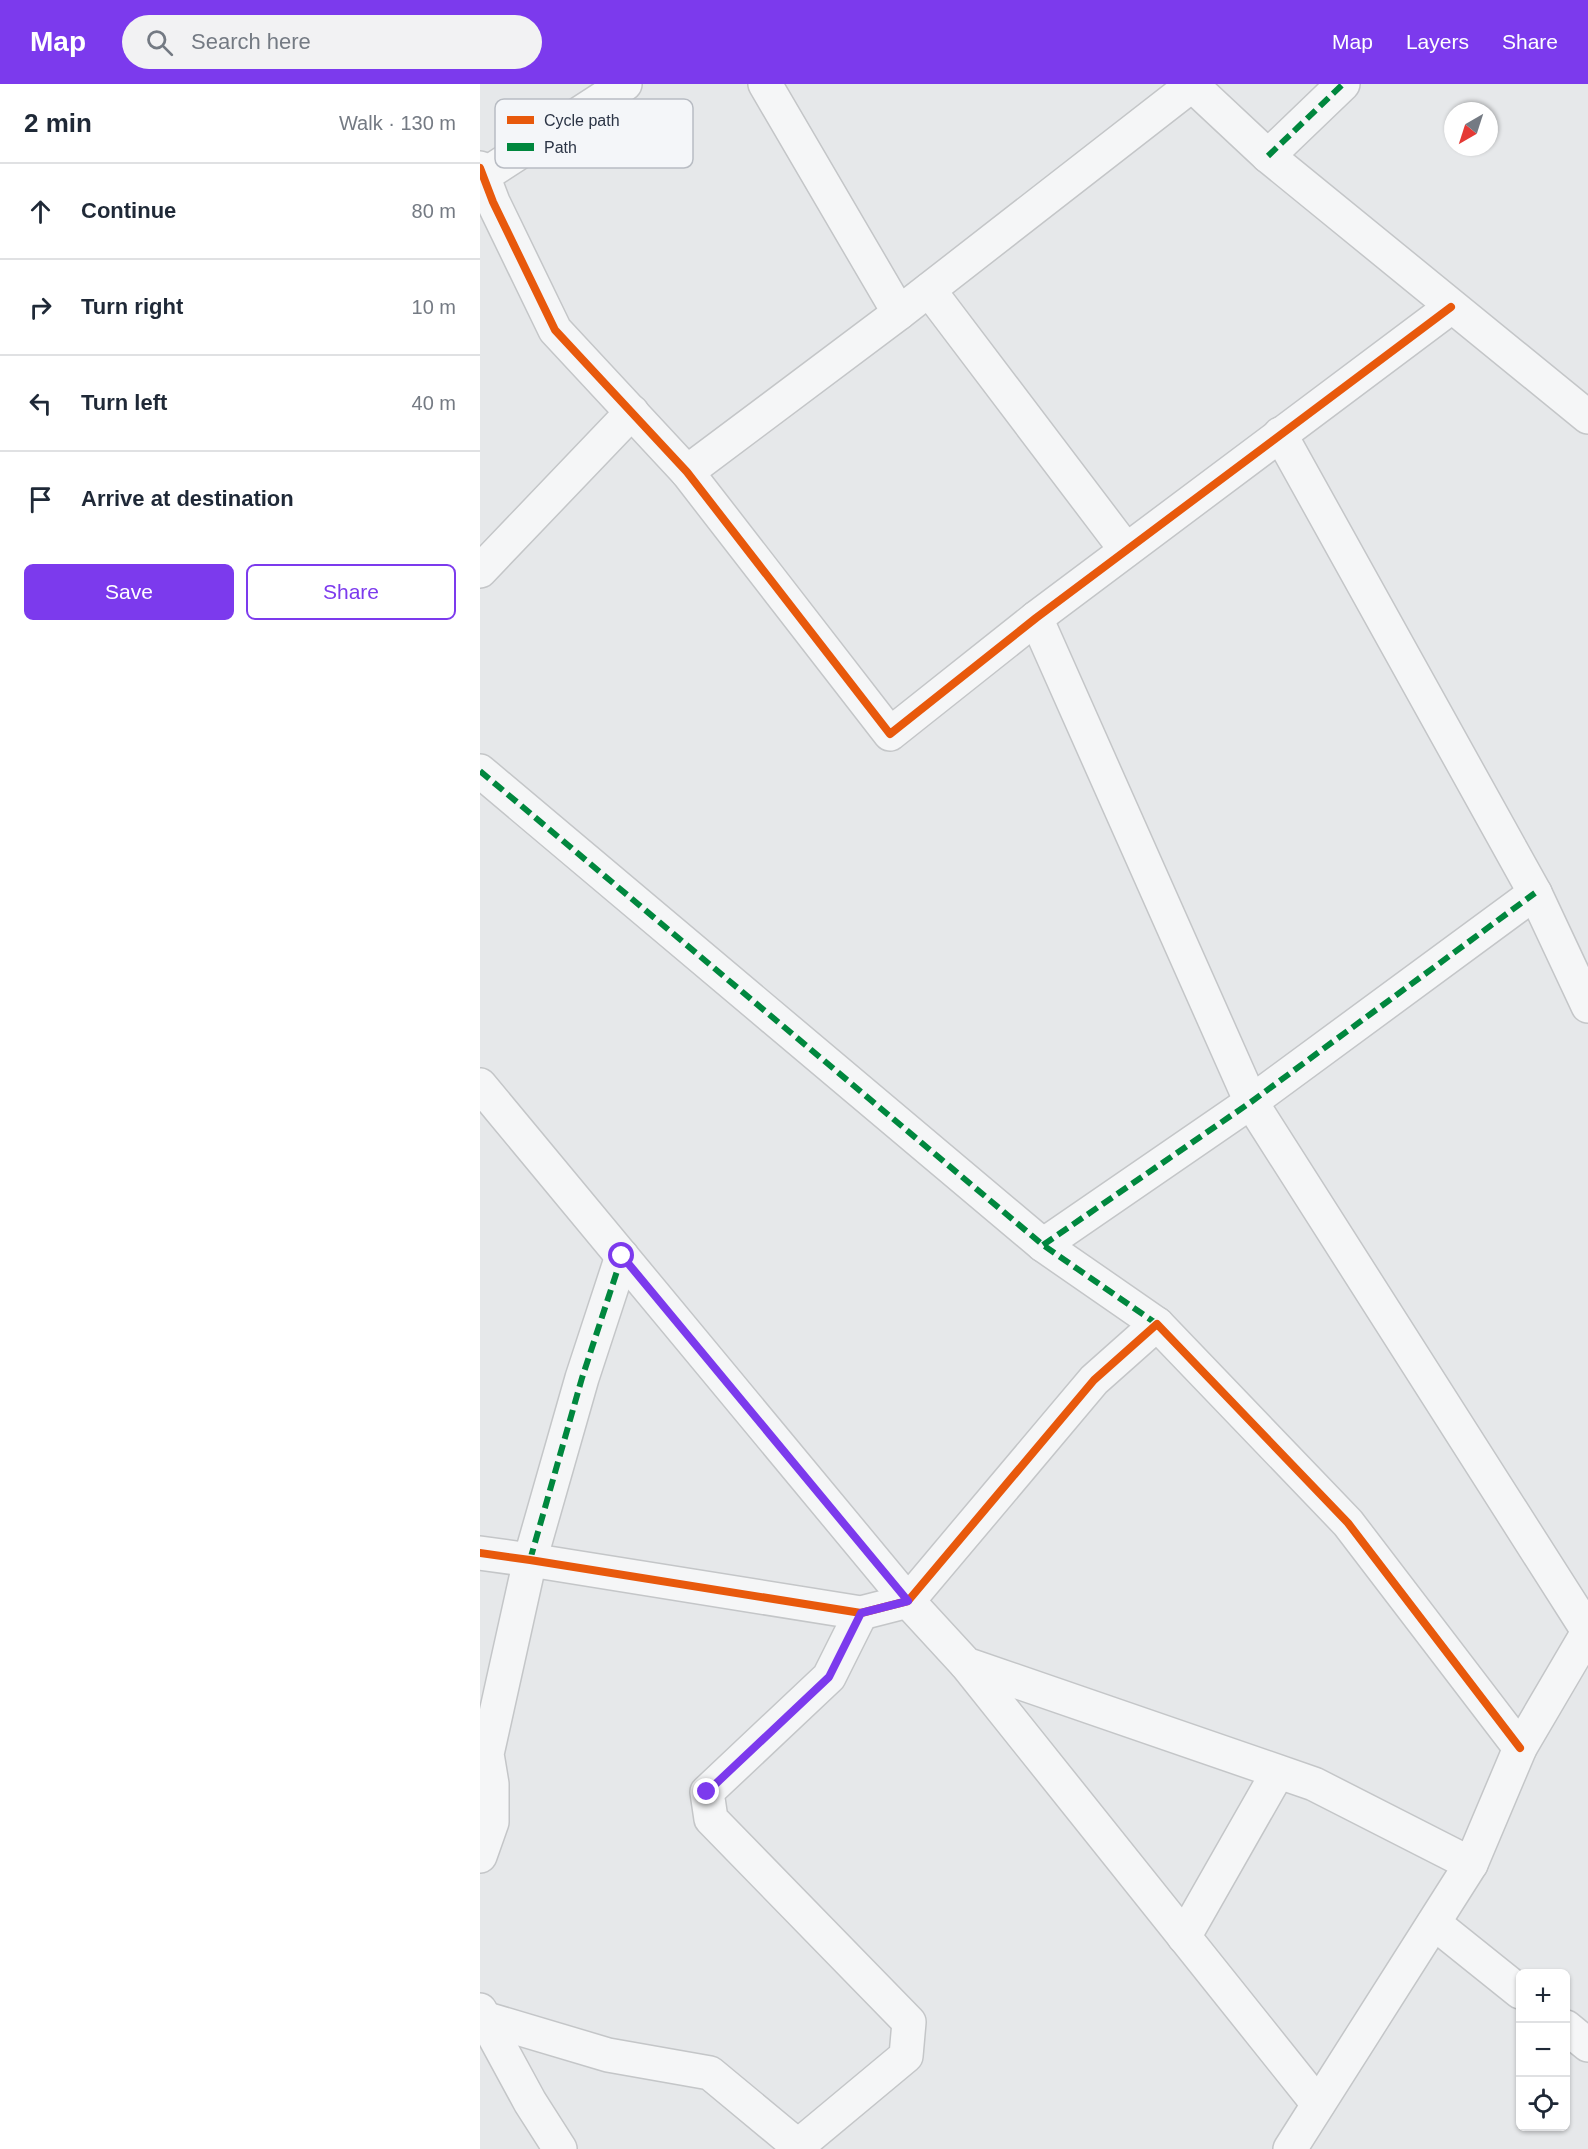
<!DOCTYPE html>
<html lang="en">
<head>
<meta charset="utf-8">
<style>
	:root { --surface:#fff; --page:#f2f2f3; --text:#1f2937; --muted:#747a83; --line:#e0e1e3; --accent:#7c3aed }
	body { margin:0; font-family:Helvetica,sans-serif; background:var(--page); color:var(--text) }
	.controls { position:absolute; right:18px; bottom:18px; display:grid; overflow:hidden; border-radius:9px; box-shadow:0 2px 4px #0004 }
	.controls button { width:54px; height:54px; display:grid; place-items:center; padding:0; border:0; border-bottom:2px solid var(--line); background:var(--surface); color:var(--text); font:30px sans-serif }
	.compass { position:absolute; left:964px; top:18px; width:54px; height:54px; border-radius:50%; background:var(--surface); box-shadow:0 2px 4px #0004; rotate:219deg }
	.stop { position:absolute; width:18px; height:18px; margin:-14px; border:4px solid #7c3aed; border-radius:50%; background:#fff }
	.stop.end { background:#7c3aed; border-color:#fff; box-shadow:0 2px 6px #0008 }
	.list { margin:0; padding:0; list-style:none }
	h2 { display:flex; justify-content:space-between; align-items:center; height:78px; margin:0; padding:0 24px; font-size:26px }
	h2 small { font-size:20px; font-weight:400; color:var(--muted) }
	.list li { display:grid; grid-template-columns:39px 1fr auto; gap:18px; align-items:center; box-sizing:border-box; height:96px; padding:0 24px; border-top:2px solid var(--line) }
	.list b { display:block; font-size:22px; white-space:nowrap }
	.list em { font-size:20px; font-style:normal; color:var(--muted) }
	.actions { display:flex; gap:12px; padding:18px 24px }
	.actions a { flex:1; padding:14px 0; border:2px solid var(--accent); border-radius:9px; text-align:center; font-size:21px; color:var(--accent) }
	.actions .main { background:var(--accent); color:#fff }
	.icon { flex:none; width:33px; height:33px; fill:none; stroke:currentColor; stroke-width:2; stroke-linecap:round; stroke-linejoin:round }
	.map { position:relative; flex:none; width:1108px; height:2065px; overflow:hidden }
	header { display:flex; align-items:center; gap:36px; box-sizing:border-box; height:84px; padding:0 30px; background:var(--accent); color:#fff }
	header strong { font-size:28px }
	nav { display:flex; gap:33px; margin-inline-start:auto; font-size:21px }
	.search { width:420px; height:54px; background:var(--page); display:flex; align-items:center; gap:15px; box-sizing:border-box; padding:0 21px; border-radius:33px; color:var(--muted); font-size:22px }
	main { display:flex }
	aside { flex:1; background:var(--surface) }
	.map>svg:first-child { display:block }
</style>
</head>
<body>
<header>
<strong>Map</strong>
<div class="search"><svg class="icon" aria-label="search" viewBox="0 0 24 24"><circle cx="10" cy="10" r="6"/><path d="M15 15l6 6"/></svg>Search here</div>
<nav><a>Map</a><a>Layers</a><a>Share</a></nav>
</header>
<main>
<aside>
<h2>2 min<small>Walk · 130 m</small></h2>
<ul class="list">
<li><svg class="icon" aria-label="ahead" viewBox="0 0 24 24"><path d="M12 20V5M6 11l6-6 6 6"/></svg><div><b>Continue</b></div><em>80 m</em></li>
<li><svg class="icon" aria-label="right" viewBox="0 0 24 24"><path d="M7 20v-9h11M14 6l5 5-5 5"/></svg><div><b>Turn right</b></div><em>10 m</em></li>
<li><svg class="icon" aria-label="left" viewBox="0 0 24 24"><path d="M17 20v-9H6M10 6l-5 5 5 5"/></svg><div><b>Turn left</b></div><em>40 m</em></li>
<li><svg class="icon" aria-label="arrive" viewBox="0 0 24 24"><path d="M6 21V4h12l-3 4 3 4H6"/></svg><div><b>Arrive at destination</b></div></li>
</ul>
<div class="actions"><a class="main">Save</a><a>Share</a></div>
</aside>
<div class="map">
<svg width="1108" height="2065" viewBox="0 0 1108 2065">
	<rect width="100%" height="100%" fill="#e6e8ea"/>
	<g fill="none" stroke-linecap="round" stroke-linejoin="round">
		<g stroke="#c4c6c8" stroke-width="36">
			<g id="minor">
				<polyline points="285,0 419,229"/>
				<polyline points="711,0 788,72 1108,333"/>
				<polyline points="788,72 863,0"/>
				<polyline points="0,84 13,118 75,246 207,388 410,650 556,534 971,223"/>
				<polyline points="3,92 145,0"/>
				<polyline points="449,206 646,466"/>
				<polyline points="800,350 1055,809 1108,922"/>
				<polyline points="207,388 419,229 712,1"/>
				<polyline points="0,487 152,328"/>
				<polyline points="556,534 771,1018 1108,1547"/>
				<polyline points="0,687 563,1161 677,1240"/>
				<polyline points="0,1001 428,1517 486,1580 834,1700 991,1780"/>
				<polyline points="563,1161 771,1018 1055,809"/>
				<polyline points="0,1469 50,1476 381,1529 428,1517 614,1296 677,1240 868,1439 1040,1664"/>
				<polyline points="486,1580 838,2020"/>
				<polyline points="0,1772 12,1738 12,1700 7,1670 50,1476 102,1294 142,1172"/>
				<polyline points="954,1839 1040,1908"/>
				<polyline points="704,1853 798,1688"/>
				<polyline points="0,1926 50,2018 80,2065"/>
				<polyline points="7,1935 128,1971 230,1989 318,2062"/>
				<polyline points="1086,1943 1108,1961"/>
				<polyline points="320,2065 318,2062 426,1972 429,1938 231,1735 227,1708 349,1593 381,1529"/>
				<polyline points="810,2065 991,1780 1040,1664 1108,1548"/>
			</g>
		</g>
		<use href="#minor" stroke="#f5f6f7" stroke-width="33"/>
		<g stroke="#00873e" stroke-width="6" stroke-dasharray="12 6" stroke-linecap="butt">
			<polyline points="788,72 863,0"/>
			<polyline points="0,687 563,1161 677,1240"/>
			<polyline points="563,1161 771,1018 1055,809"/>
			<polyline points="50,1476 102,1294 142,1172"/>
		</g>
		<g stroke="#f4f6f9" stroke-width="11">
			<g id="cycleway">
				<polyline points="0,84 13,118 75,246 207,388 410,650 556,534 971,223"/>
				<polyline points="0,1469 50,1476 381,1529 428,1517 614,1296 677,1240 868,1439 1040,1664"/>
			</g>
		</g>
		<use href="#cycleway" stroke="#e8590c" stroke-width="8"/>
	</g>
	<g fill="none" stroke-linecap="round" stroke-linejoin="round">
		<polyline stroke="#7c3aed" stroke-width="8" points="142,1172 428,1517 381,1529 349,1593 227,1708"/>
	</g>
	<rect x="15" y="15" width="198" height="69" rx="9" fill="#f4f6f9" stroke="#b8bcc3" stroke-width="1.5"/>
	<rect x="27" y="32" width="27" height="8" fill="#e8590c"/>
	<rect x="27" y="59" width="27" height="8" fill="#00873e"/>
	<g font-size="16" fill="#2b3445">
		<text x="64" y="42">Cycle path</text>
		<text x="64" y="69">Path</text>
	</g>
</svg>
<div class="controls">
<button>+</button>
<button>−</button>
<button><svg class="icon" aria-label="locate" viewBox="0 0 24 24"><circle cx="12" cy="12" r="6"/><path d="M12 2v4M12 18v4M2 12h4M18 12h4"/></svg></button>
</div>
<svg class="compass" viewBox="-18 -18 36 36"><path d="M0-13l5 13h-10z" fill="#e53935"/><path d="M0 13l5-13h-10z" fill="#747a83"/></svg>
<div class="stop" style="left:142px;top:1172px"></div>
<div class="stop end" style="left:227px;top:1708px"></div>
</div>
</main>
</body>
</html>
